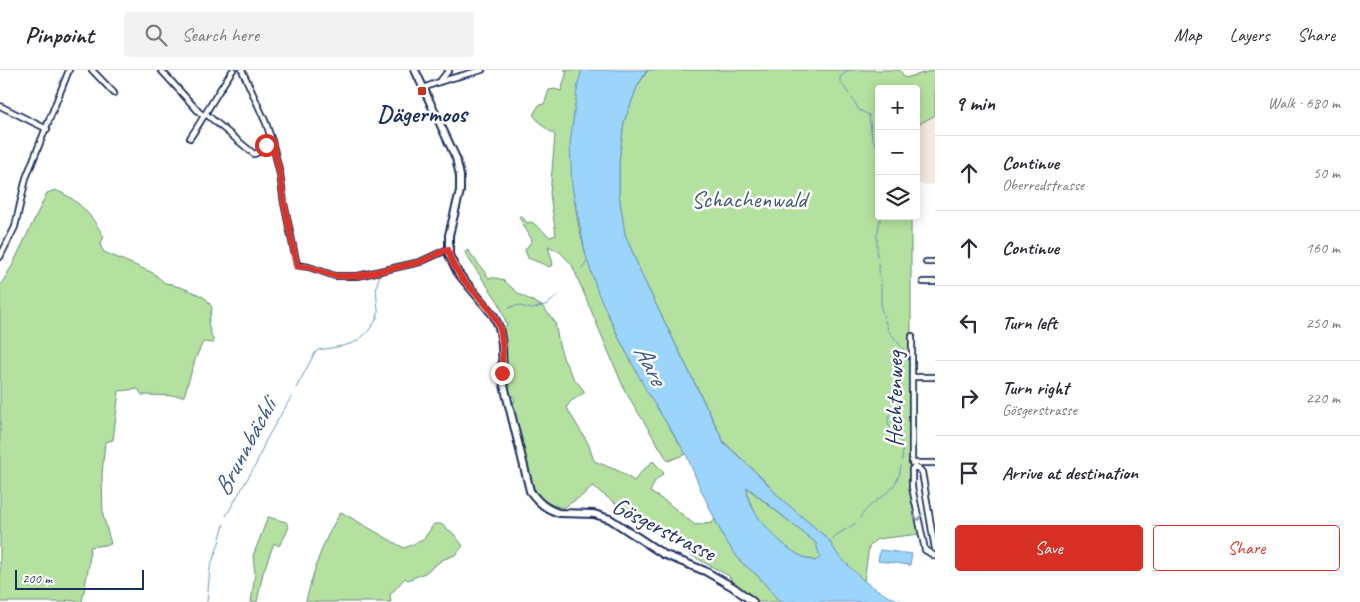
<!DOCTYPE html>
<html lang="en">
<head>
<meta charset="utf-8">
<style>
	:root { --surface:#fff; --page:#f2f2f3; --text:#2b2b33; --muted:#7c7c81; --line:#e1e1e2; --accent:#d93025 }
	body { margin:0; font-family:Caveat,sans-serif; background:var(--page); color:var(--text) }
	.controls { position:absolute; right:15px; top:15px; display:grid; overflow:hidden; border-radius:5px; box-shadow:0 2px 12px #0003 }
	.controls button { width:45px; height:45px; display:grid; place-items:center; padding:0; border:0; border-bottom:1px solid var(--line); background:var(--surface); color:var(--text); font:25px sans-serif }
	.scale { position:absolute; left:15px; bottom:12px; width:129px; box-sizing:border-box; padding-left:5px; border:2px solid #1b2f5e; border-top:0; font-size:14px; line-height:18px; white-space:nowrap; color:#1b2f5e; -webkit-text-stroke:4px #fff; paint-order:stroke }
	.stop { position:absolute; width:15px; height:15px; margin:-11px; border:4px solid #d93025; border-radius:50%; background:#fff }
	.stop.end { background:#d93025; border-color:#fff; box-shadow:0 1px 5px #0008 }
	.list { margin:0; padding:0; list-style:none }
	h2 { display:flex; justify-content:space-between; align-items:center; height:65px; margin:0; padding:0 20px; font-size:21px }
	h2 small { font-size:16px; font-weight:400; color:var(--muted) }
	.list li { display:grid; grid-template-columns:32px 1fr auto; gap:15px; align-items:center; box-sizing:border-box; height:75px; padding:0 20px; border-top:1px solid var(--line) }
	.list b { display:block; font-size:19px; white-space:nowrap }
	.list p { margin:0; font-size:16px; white-space:nowrap; color:var(--muted) }
	.list em { font-size:16px; font-style:normal; color:var(--muted) }
	.actions { display:flex; gap:10px; padding:15px 20px }
	.actions a { flex:1; padding:11px 0; border:1px solid var(--accent); border-radius:5px; text-align:center; font-size:18px; color:var(--accent) }
	.actions .main { background:var(--accent); color:#fff }
	.icon { flex:none; width:28px; height:28px; fill:none; stroke:currentColor; stroke-width:2; stroke-linecap:round; stroke-linejoin:round }
	.map { position:relative; flex:none; width:935px; height:532px; overflow:hidden }
	header { display:flex; align-items:center; gap:30px; box-sizing:border-box; height:70px; padding:0 25px; background:var(--surface); border-bottom:1px solid var(--line) }
	header strong { font-size:24px }
	nav { display:flex; gap:28px; margin-inline-start:auto; font-size:18px }
	.search { width:350px; height:45px; background:var(--page); display:flex; align-items:center; gap:12px; box-sizing:border-box; padding:0 18px; border-radius:5px; color:var(--muted); font-size:19px }
	main { display:flex }
	aside { flex:1; background:var(--surface) }
	.map>svg:first-child { display:block }
</style>
</head>
<body>
<header>
<strong>Pinpoint</strong>
<div class="search"><svg class="icon" aria-label="search" viewBox="0 0 24 24"><circle cx="10" cy="10" r="6"/><path d="M15 15l6 6"/></svg>Search here</div>
<nav><a>Map</a><a>Layers</a><a>Share</a></nav>
</header>
<main>
<div class="map">
<svg width="935" height="532" viewBox="0 0 935 532">
	<rect width="100%" height="100%" fill="#fff"/>
	<filter id="ink" filterUnits="userSpaceOnUse"><feTurbulence type="fractalNoise" baseFrequency=".02" numOctaves="2"/><feDisplacementMap in="SourceGraphic" scale="10" xChannelSelector="R" yChannelSelector="G"/><feConvolveMatrix kernelMatrix="1 2 1 2 8 2 1 2 1" color-interpolation-filters="sRGB"/></filter>
	<g filter="url(#ink)">
		<polygon fill="#f5e8de" points="935,45 935,114 923,115 916,112 916,56"/>
		<g fill="#b4e19f" stroke="#68887e">
			<path d="M564,0h18c-4,15 -6,30 -8,45 -16,129 46,234 112,339l-18,7 -43,-70 -53,-126 -12,-13 -12,-6 5,18 -3,3 -22,-9 -3,-8 7,-10 -13,-23 2,-2 6,8 5,-1 18,15 6,-2 -6,-41 5,-59 -11,-8 -11,-12 6,-10 5,-1 5,-14 6,-1 6,2 6,-20z"/>
			<polygon points="648,0 900,0 905,8 935,0 935,45 916,56 916,19 879,19 879,146 911,146 911,410 920,464 877,469 869,477 864,511 838,485 828,469 779,427 762,408 724,372 643,208 625,164 619,125 619,91 624,52 637,17"/>
			<path d="M55,120c23,8 37,26 49,47l-4,8 4,7 49,21 12,10 7,1 3,2c5,0 26,9 30,12 3,2 5,7 7,10l-4,16 6,19 -11,-1 -7,15 -12,39 -42,-1 -4,-6 -19,2 -6,49 -8,2 -3,32 1,41 8,29 -21,3 -1,18 -7,37 -15,-2v2h-67v-316l12,-20 35,-73z"/>
			<path d="M468,180l21,28h7l7,2 16,14 23,12 13,16 4,23 5,15 9,17 12,15 -15,10 -3,5 2,5 19,31 6,18 27,11 13,9 9,-11 10,-9 11,12 -9,8 -5,11 18,11 27,22 17,-2 3,-4 10,21 16,22 17,14 22,26h-25l-5,-8 -2,1 -14,-10 -5,-9 -40,-22c-12,-22 -41,-32 -61,-43 -12,-7 -24,-16 -36,-25l-9,9 -20,13 -11,-3 -10,-5 -6,-7 -8,-21 -18,-69 5,-2 -1,-4 -6,-4 -2,-6 -4,-58 5,-4 -8,-22 -31,-45 -3,-6z"/>
			<path d="M746,417l70,56 5,15 -5,3c-6,-2 -14,-4 -19,-7 -20,-12 -49,-42 -51,-67z"/>
			<path d="M341,442l63,36 19,-8 11,-16h7l13,10 9,12 -8,9 -13,5 -17,13 -17,7 -3,-2 -15,17 1,7h-86l1,-1c8,-32 17,-62 35,-89z"/>
			<polygon points="268,447 286,452 289,457 285,466 279,476 274,473 263,503 257,532 251,532 255,504 253,486"/>
		</g>
		<g fill="#9bd5fb" stroke="#6893bc" fill-rule="evenodd">
			<path d="M582,0h65l-10,17 -13,35 -5,39v34l6,39 18,44 81,165 38,35 17,19 49,42 10,16 26,26 23,15 17,6h-124l-22,-26 -17,-14 -16,-22 -24,-50 -15,-36 -39,-62 -26,-50 -23,-49 -12,-37 -14,-70 -2,-42 8,-61zM747,417l69,56 4,15 -5,3c-6,-2 -13,-4 -18,-7 -18,-11 -52,-44 -50,-67z"/>
			<polygon points="880,480 912,484 910,495 878,491"/>
		</g>
		<g fill="none" stroke-linecap="round" stroke-linejoin="round">
			<g stroke="#6893bc" stroke-width="1">
				<polyline points="849,24 840,11 840,7 849,0"/>
				<polyline points="852,28 859,40 869,45 872,68 879,79"/>
				<polyline points="879,89 877,95 879,102"/>
				<polyline points="877,187 877,165 881,146"/>
				<polyline points="878,193 881,214 881,238 888,260 904,280 902,304"/>
				<polyline points="582,198 587,191"/>
				<polyline points="509,238 516,235 532,239 548,234 558,225"/>
				<path d="M296,318l19,-35 3,-3c11,-2 22,-3 32,-6 11,-3 30,-22 28,-35 -1,-10 -4,-25 3,-35l40,-9 23,-10"/>
				<path d="M902,390c4,-28 -14,-27 -14,-39 0,-7 4,-10 7,-14 5,-7 6,-19 7,-28"/>
				<polyline points="226,446 256,394 266,370 293,324"/>
				<path d="M860,448c15,-24 37,-21 41,-52"/>
				<polyline points="220,468 224,454"/>
				<polyline points="830,472 835,466 856,453"/>
				<polyline points="207,532 210,498 220,470"/>
			</g>
			<g stroke="#1b2f5e" stroke-width="8">
				<g id="minor">
					<polyline points="92,0 114,23"/>
					<polyline points="161,0 199,42 204,46"/>
					<polyline points="242,0 266,53 272,71 280,104 284,133 297,195 309,197 335,206 358,206 420,192 448,179"/>
					<polyline points="441,10 449,0"/>
					<path d="M424,18c18,-9 38,-12 58,-18"/>
					<polyline points="0,36 47,59"/>
					<path d="M206,44l48,40c7,-1 11,-9 18,-13"/>
					<path d="M190,68c15,-22 27,-46 43,-68"/>
					<polyline points="0,187 15,157 26,108 69,0"/>
					<polyline points="926,192 935,192"/>
					<polyline points="923,212 935,212"/>
					<polyline points="912,266 912,393 935,393"/>
					<polyline points="912,307 935,307"/>
					<polyline points="935,479 922,402 919,399 914,397 912,399 912,417 925,480 935,486"/>
				</g>
			</g>
			<g stroke="#1b2f5e" stroke-width="10">
				<path id="secondary" d="M415,0l41,88 4,18v15l-11,44v20l9,18 36,43 5,11 3,17 1,37 27,110c9,12 16,18 29,22l35,1 16,5 53,35 42,17 28,16 20,15"/>
			</g>
			<use href="#minor" stroke="#fff" stroke-width="4.5"/>
			<use href="#secondary" stroke="#fff" stroke-width="6"/>
		</g>
		<defs><path id="oneway-chevron" d="M-2-3.5L2.5 0L-2 3.5" fill="none" stroke-width="1.6" stroke-linecap="round" stroke-linejoin="round" transform="scale(1.25)"/></defs>
		<use stroke="#8d97ae" href="#oneway-chevron" transform="translate(918 447) rotate(79)"/>
	</g>
	<g fill="none" stroke-linecap="round" stroke-linejoin="round" filter="url(#ink)">
		<path stroke="#d93025" stroke-width="6" d="M266,75l6,-3 8,32 4,29 13,63 11,1 27,9h23l62,-14 28,-13c6,33 39,47 51,77 5,15 3,31 3,47"/>
	</g>
	<rect fill="#c8321e" stroke="#fff" stroke-width="2" x="417" y="16" width="10" height="10" rx="2.5"/>
	<g text-anchor="middle" stroke-width="5" stroke-linejoin="round" paint-order="stroke">
		<g font-size="24" font-weight="bold" fill="#1b2f5e" stroke="#fff">
			<text x="422" y="52">Dägermoos</text>
		</g>
		<g font-size="24" fill="#415c6e" stroke="#fff">
			<text x="749" y="137">Schachenwald</text>
		</g>
		<g font-size="24" fill="#1b2f5e" stroke="#fff">
			<text transform="translate(894 329) rotate(-90)" y="8">Hechtenweg</text>
			<text transform="translate(664 459) rotate(27)" y="8">Gösgerstrasse</text>
		</g>
		<g font-size="25" font-style="italic" fill="#3b5885" stroke="#fff">
			<text transform="translate(651 294) rotate(62)" y="9">Aare</text>
			<text transform="translate(244 377) rotate(-62)" y="9">Brunnbächli</text>
		</g>
	</g>
</svg>
<div class="controls">
<button>+</button>
<button>−</button>
<button><svg class="icon" aria-label="layers" viewBox="0 0 24 24"><path d="M12 4l9 5-9 5-9-5zM3 14l9 5 9-5"/></svg></button>
</div>
<div class="scale">200 m</div>
<div class="stop" style="left:266px;top:75px"></div>
<div class="stop end" style="left:502px;top:303px"></div>
</div>
<aside>
<h2>9 min<small>Walk · 680 m</small></h2>
<ul class="list">
<li><svg class="icon" aria-label="ahead" viewBox="0 0 24 24"><path d="M12 20V5M6 11l6-6 6 6"/></svg><div><b>Continue</b><p>Oberredstrasse</p></div><em>50 m</em></li>
<li><svg class="icon" aria-label="ahead" viewBox="0 0 24 24"><path d="M12 20V5M6 11l6-6 6 6"/></svg><div><b>Continue</b></div><em>160 m</em></li>
<li><svg class="icon" aria-label="left" viewBox="0 0 24 24"><path d="M17 20v-9H6M10 6l-5 5 5 5"/></svg><div><b>Turn left</b></div><em>250 m</em></li>
<li><svg class="icon" aria-label="right" viewBox="0 0 24 24"><path d="M7 20v-9h11M14 6l5 5-5 5"/></svg><div><b>Turn right</b><p>Gösgerstrasse</p></div><em>220 m</em></li>
<li><svg class="icon" aria-label="arrive" viewBox="0 0 24 24"><path d="M6 21V4h12l-3 4 3 4H6"/></svg><div><b>Arrive at destination</b></div></li>
</ul>
<div class="actions"><a class="main">Save</a><a>Share</a></div>
</aside>
</main>
</body>
</html>
